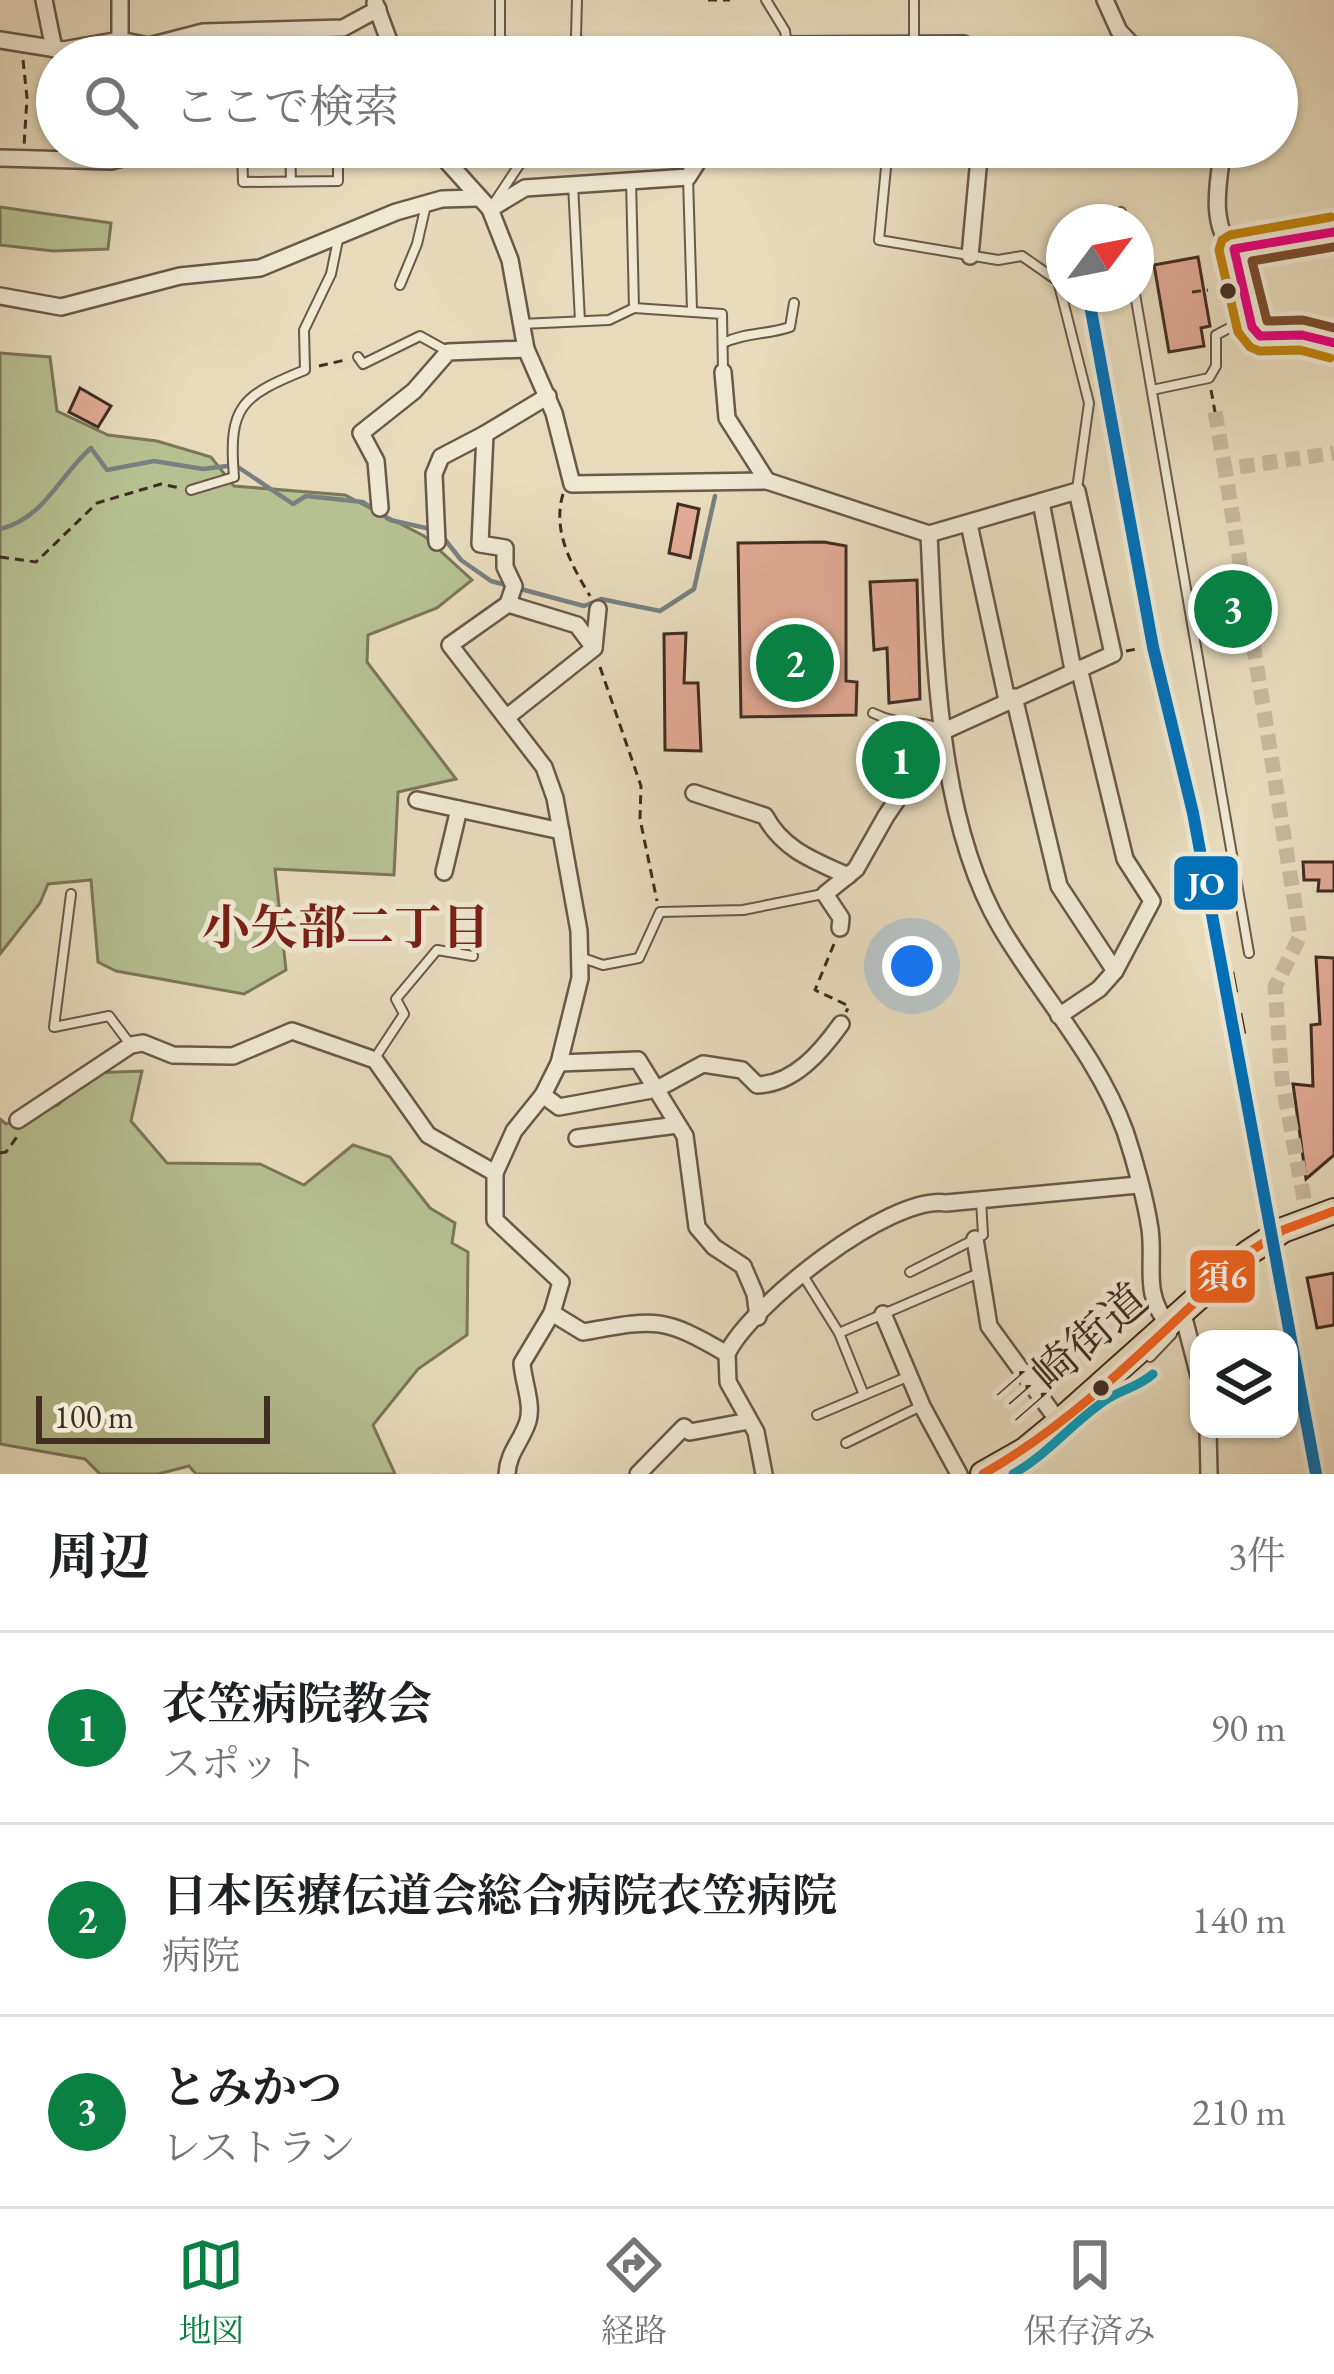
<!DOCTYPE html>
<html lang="ja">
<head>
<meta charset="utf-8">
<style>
	:root { --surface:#fff; --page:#f2f2f2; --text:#202124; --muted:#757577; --line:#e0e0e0; --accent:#0b8043 }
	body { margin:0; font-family:"EB Garamond","Noto Serif JP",serif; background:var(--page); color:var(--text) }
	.controls { position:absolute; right:36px; bottom:36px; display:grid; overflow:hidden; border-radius:24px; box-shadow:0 3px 9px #0004 }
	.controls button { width:108px; height:108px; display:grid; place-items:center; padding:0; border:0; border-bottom:3px solid var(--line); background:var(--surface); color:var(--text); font:60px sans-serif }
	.compass { position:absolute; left:1046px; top:204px; width:108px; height:108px; border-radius:50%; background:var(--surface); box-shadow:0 3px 9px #0004; rotate:58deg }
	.scale { position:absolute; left:36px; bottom:30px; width:234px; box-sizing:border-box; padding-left:12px; border:6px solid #412d24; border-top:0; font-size:33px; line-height:42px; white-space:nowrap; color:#412d24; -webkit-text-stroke:9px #efe8d3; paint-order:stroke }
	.you { position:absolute; left:912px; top:966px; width:42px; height:42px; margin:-30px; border:9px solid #fff; border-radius:50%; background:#1a73e8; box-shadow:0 0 0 18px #1a73e833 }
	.badge { display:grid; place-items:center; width:78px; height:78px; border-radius:50%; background:var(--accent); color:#fff; font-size:39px; font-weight:700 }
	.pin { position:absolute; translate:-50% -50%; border:6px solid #fff; box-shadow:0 3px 12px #0006 }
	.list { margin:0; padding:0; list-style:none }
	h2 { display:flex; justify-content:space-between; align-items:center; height:156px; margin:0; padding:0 48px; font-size:51px }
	h2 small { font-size:39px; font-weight:400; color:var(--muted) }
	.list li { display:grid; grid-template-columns:78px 1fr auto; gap:36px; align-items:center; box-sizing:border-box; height:192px; padding:0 48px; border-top:3px solid var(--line) }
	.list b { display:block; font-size:45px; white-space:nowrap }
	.list p { margin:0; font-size:39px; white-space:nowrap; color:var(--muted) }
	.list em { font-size:39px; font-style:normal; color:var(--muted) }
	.icon { flex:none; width:66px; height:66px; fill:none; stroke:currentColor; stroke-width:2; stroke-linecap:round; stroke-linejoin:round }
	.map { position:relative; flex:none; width:1334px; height:1474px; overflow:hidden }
	.search { position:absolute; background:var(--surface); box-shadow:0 3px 9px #0004; left:36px; right:36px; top:36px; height:132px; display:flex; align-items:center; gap:30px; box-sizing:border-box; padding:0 42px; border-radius:66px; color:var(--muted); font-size:45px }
	.sheet { height:732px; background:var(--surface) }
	nav { display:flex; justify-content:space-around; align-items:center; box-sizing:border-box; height:168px; border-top:3px solid var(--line); background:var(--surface); font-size:33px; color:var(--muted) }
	nav a { display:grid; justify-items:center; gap:6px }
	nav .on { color:var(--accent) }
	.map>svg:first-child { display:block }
</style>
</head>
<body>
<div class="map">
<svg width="1334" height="1474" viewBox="0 0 1334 1474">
	<rect width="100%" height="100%" fill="#e7dbbc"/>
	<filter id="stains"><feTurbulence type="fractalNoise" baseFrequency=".00167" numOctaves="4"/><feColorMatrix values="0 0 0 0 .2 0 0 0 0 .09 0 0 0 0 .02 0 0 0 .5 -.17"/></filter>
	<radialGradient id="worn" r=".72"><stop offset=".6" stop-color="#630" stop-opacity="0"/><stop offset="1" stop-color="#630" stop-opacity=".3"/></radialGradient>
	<g fill="#b6c091" stroke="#7c765a" stroke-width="3">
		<polygon points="0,207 111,223 108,249 53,251 0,245"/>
		<polygon points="0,353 50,357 57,411 108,435 157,441 211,457 234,486 345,495 424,536 472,580 437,608 368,635 367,662 456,779 398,792 394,875 275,869 286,970 244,994 116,971 98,962 91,880 48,884 40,903 0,954"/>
		<polygon points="142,1071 131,1121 167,1163 260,1164 304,1185 353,1145 390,1157 430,1208 455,1223 452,1243 468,1252 467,1335 418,1369 373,1425 395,1474 196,1474 189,1466 158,1474 100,1474 85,1459 0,1444 0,1119 6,1124 58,1105 90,1073"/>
	</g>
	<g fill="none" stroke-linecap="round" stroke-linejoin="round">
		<g stroke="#788080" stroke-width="4.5">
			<path d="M0,529c45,-11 58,-52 91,-81l16,22 47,-9 49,8 32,-4 58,39 13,-8 57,6 27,18 45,10"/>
			<polyline points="443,537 461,560 491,581 584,606 601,599 660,611 694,589 715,496"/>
		</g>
	</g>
	<g fill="#e1aa94" stroke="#412d24" stroke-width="3">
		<polygon points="1198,257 1210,326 1201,328 1204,346 1169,352 1154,265"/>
		<polygon points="80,388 111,406 98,427 69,412"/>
		<polygon points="678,504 699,509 690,558 669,553"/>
		<polygon points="824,542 846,546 846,681 857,682 856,715 741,717 738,543"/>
		<polygon points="917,580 920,699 889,703 887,648 874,650 870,582"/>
		<polygon points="686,633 684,683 698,683 701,751 665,750 664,634"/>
		<polygon points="901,734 920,745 894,783 878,773"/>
		<polygon points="1303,862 1334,862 1334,891 1318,891 1319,880 1304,880"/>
		<polygon points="1316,957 1334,958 1334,1155 1306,1179 1293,1084 1313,1086 1311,1025 1320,1024"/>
		<polygon points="1334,1273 1334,1325 1317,1328 1307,1278"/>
	</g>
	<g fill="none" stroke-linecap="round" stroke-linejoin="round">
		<g stroke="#c6b89e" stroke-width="15" stroke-dasharray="15 8" stroke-linecap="butt">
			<polyline points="1215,412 1225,469"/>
			<polyline points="1304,1199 1282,1080 1275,987 1300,936 1225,469 1334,453"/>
		</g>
		<g stroke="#6a584a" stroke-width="12">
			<g id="lane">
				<polyline points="500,0 500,36 511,57"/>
				<polyline points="577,0 576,36 584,54"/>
				<polyline points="766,0 785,31 787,45"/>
				<polyline points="914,0 914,57"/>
				<polyline points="242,147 243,182 338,181 338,147"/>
				<polyline points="290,147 291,181"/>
				<polyline points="888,147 879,240 998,260 1022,256 1058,281 1089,403 1077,489"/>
				<polyline points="786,157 787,147"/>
				<polyline points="688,178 692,310"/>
				<polyline points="631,180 634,308 722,314 723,371"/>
				<polyline points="573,184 580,321"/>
				<polyline points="494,203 531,147"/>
				<polyline points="1121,212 1123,222"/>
				<polyline points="1235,250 1252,327 1260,336 1302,335 1334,343"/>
				<polyline points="1232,251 1222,258 1237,324 1252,327"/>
				<polyline points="400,285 417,244 426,205"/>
				<polyline points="1135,294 1249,953"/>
				<polyline points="521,324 609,320 634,308"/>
				<path d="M723,343c23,-11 44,-8 67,-16l4,-24"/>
				<polyline points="358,357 363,364 420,336 447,351"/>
				<polyline points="1152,390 1209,378 1216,366 1216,335 1237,324"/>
				<path d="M191,490l43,-13c-6,-71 7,-81 71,-107l-1,-40 27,-56 8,-39"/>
				<path d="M873,713c28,14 48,6 70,17"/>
				<polyline points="71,894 54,1027 109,1016 130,1044"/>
				<polyline points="580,957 603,965 639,958 660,912 743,910 823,894"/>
				<polyline points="375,1058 404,1014 396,999 437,950 473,956"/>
				<polyline points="910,1272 983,1235 981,1200"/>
				<polyline points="804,1277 839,1333 864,1395"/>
				<polyline points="839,1333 979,1273"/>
				<polyline points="1150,1357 1172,1334"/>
				<polyline points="817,1415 907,1377"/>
				<polyline points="846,1443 921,1406"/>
			</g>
		</g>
		<g stroke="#6a584a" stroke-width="20">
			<g id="street">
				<polyline points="44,0 54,49"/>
				<polyline points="1105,0 1119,31 1135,48 1197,47 1217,57"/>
				<polyline points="375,3 395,57"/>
				<polyline points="0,40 63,50 120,40 149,46 173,57"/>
				<polyline points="120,40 120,0"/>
				<polyline points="149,46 203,32 343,28 378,9"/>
				<polyline points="774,57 787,45 964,44"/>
				<polyline points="434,147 490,209 510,260 526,349 554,413 572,484 767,481 929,534 1077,491 1113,654 944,731 886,816 856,869 825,894 841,918 840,928"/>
				<path d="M1223,147c-4,31 -15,79 11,102l100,-17"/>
				<polyline points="0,158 111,161 164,147"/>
				<polyline points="490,209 525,188 688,177 707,147"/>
				<polyline points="970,256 979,158 984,147"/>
				<polyline points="0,296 61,307 180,276 260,268 396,212 442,199 478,198"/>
				<polyline points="723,372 727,418 767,481"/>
				<polyline points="1041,502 1073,670"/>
				<polyline points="380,508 376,461 361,433 414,391 448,352 526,349"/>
				<polyline points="969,524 1007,700"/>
				<path d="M929,534c6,123 8,286 72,394 41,69 96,127 124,203 9,27 21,70 25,98 5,37 -8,63 18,95"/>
				<polyline points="437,542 434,474 441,457 485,434"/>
				<polyline points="508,604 577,625 594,648"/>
				<polyline points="1014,697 1059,886 1115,971"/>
				<polyline points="507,717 594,648 598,609"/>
				<path d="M694,793l71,23c18,34 50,45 83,60"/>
				<polyline points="417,800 561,831"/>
				<polyline points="444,872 459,809"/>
				<polyline points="1059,1016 1099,989 1115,971 1152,901 1125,859 1079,668"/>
				<polyline points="559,1063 638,1060 685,1136 697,1227 714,1247 743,1266 755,1294 758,1317"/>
				<path d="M543,1095l16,12 98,-18 46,-25 39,6 15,15c37,-1 64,-33 84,-61"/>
				<polyline points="18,1120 131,1045 143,1043 173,1055 233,1056 292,1031 375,1060 428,1135 495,1173"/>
				<polyline points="577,1138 677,1125"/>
				<polyline points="975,1239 989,1326 1059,1422"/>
				<path d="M552,1313l31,19c73,-13 79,-16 144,22 22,-48 163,-160 219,-151l192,-18"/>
				<polyline points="883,1314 922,1406 959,1474"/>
				<polyline points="1178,1315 1185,1322 1199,1376"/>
				<polyline points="727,1354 728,1382 756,1432 764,1474"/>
				<polyline points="1208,1429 1209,1474"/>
				<path d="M507,1474c1,-22 15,-33 21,-53 5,-17 -5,-40 -6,-58l30,-50 9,-31 -66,-62v-47l19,-42 29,-36 16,-32 21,-85 -1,-47 -24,-133 -11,-31 -94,-122 58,-41 6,-18 -9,-19v-19l-25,-4 5,-110 63,-38"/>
				<polyline points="638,1474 684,1427 690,1432 749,1421"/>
			</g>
		</g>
		<g stroke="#412d24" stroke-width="28">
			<polyline id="primary" points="983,1474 1025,1450 1059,1422 1248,1253 1283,1230 1334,1211"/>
		</g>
		<g stroke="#412d24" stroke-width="3" stroke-dasharray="9 6" stroke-linecap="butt">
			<polyline points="708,0 730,0"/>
			<polyline points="23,60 27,98 24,146"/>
			<polyline points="1192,292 1208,290"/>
			<polyline points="319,366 345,360"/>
			<polyline points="1211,390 1215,412"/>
			<path d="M563,494c-11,37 8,70 27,102"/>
			<polyline points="0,557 36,562 97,503 161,484 180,488"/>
			<polyline points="1208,641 1218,639 1217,633"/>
			<polyline points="1126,651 1137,649"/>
			<polyline points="600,667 641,786 640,819 657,901"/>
			<polyline points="834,944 815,990 849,1006 846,1012"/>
			<polyline points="0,1153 6,1152 19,1134"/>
		</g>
		<use href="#lane" stroke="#efe8d3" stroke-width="8"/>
		<use href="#street" stroke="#efe8d3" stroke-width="15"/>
		<use href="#primary" stroke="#e7dbbc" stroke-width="24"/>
		<polyline stroke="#412d24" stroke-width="4.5" stroke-dasharray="21 21" stroke-linecap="butt" points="1232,972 1244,1034"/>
		<g stroke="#efe8d3" stroke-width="18">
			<path id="bus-1" d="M983,1474c99,-56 181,-145 265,-221l35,-23 51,-19"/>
		</g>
		<g stroke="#efe8d3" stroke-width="18">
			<polyline id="bus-2" points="1334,232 1234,249 1252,327 1260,336 1302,335 1334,343"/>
		</g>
		<g stroke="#efe8d3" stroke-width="18">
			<polyline id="bus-3" points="1330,358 1300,350 1259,351 1250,347 1238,332 1219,250 1222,240 1230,235 1331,217"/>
		</g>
		<g stroke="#efe8d3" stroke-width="18">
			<polyline id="bus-4" points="1334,247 1252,261 1267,321 1303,320 1334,328"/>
		</g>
		<g stroke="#efe8d3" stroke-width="18">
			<path id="bus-5" d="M1013,1474c34,-19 58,-50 90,-72 16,-12 34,-14 50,-28"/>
		</g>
		<use href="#bus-1" stroke="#f26522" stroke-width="9"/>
		<use href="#bus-2" stroke="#e5007d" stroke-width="9"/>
		<use href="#bus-3" stroke="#c0820b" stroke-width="9"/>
		<use href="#bus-4" stroke="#7a4b2a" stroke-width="9"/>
		<use href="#bus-5" stroke="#069dbd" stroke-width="9"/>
		<g stroke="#efe8d3" stroke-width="21">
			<polyline id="rail-1" points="1088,294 1153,647 1193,813 1316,1474"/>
		</g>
		<use href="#rail-1" stroke="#0070b9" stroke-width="12"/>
	</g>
	<g fill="#412d24" stroke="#efe8d3" stroke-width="4.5">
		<circle cx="1228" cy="291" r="10"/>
		<circle cx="1101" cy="1388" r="10"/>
	</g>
	<g text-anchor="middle" stroke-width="10" stroke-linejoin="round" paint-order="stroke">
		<g font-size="45" fill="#412d24" stroke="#efe8d3">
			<text transform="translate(1072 1351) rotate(-41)" y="16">三崎街道</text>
		</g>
		<g font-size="48" font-weight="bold" fill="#7a1f14" stroke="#efe8d3">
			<text x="346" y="944">小矢部二丁目</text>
		</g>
	</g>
	<g stroke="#efe8d3" stroke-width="4.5">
		<rect x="1172" y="854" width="68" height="58" rx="12" fill="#0070b9"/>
		<rect x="1188" y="1248" width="69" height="57" rx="12" fill="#f26522"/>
	</g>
	<g font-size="33" text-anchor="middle" font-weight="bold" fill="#fff">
		<text x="1206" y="895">JO</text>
		<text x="1222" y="1288">須6</text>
	</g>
	<rect width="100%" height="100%" filter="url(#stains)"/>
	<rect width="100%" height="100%" fill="url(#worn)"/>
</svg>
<div class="controls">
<button><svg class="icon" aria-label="layers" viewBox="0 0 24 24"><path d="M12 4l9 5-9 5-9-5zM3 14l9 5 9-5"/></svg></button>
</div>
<svg class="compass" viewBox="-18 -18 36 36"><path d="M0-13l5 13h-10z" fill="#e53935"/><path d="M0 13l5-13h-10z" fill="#757577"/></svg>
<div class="scale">100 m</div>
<div class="you"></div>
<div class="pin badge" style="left:901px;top:760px">1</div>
<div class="pin badge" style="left:795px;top:663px">2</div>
<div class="pin badge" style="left:1233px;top:609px">3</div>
<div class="search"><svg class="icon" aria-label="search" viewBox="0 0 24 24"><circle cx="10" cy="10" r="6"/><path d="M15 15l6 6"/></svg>ここで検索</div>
</div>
<section class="sheet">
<h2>周辺<small>3件</small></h2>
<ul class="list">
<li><span class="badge">1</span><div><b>衣笠病院教会</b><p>スポット</p></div><em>90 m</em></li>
<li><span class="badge">2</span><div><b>日本医療伝道会総合病院衣笠病院</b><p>病院</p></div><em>140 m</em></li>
<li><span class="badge">3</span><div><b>とみかつ</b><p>レストラン</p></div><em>210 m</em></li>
</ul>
</section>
<nav>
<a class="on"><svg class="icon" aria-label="map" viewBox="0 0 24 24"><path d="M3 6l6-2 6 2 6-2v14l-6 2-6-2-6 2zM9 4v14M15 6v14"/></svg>地図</a>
<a><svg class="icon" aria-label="directions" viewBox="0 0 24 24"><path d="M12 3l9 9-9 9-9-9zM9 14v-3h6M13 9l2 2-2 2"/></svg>経路</a>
<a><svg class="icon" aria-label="saved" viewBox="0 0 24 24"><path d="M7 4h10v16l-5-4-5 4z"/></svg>保存済み</a>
</nav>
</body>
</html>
